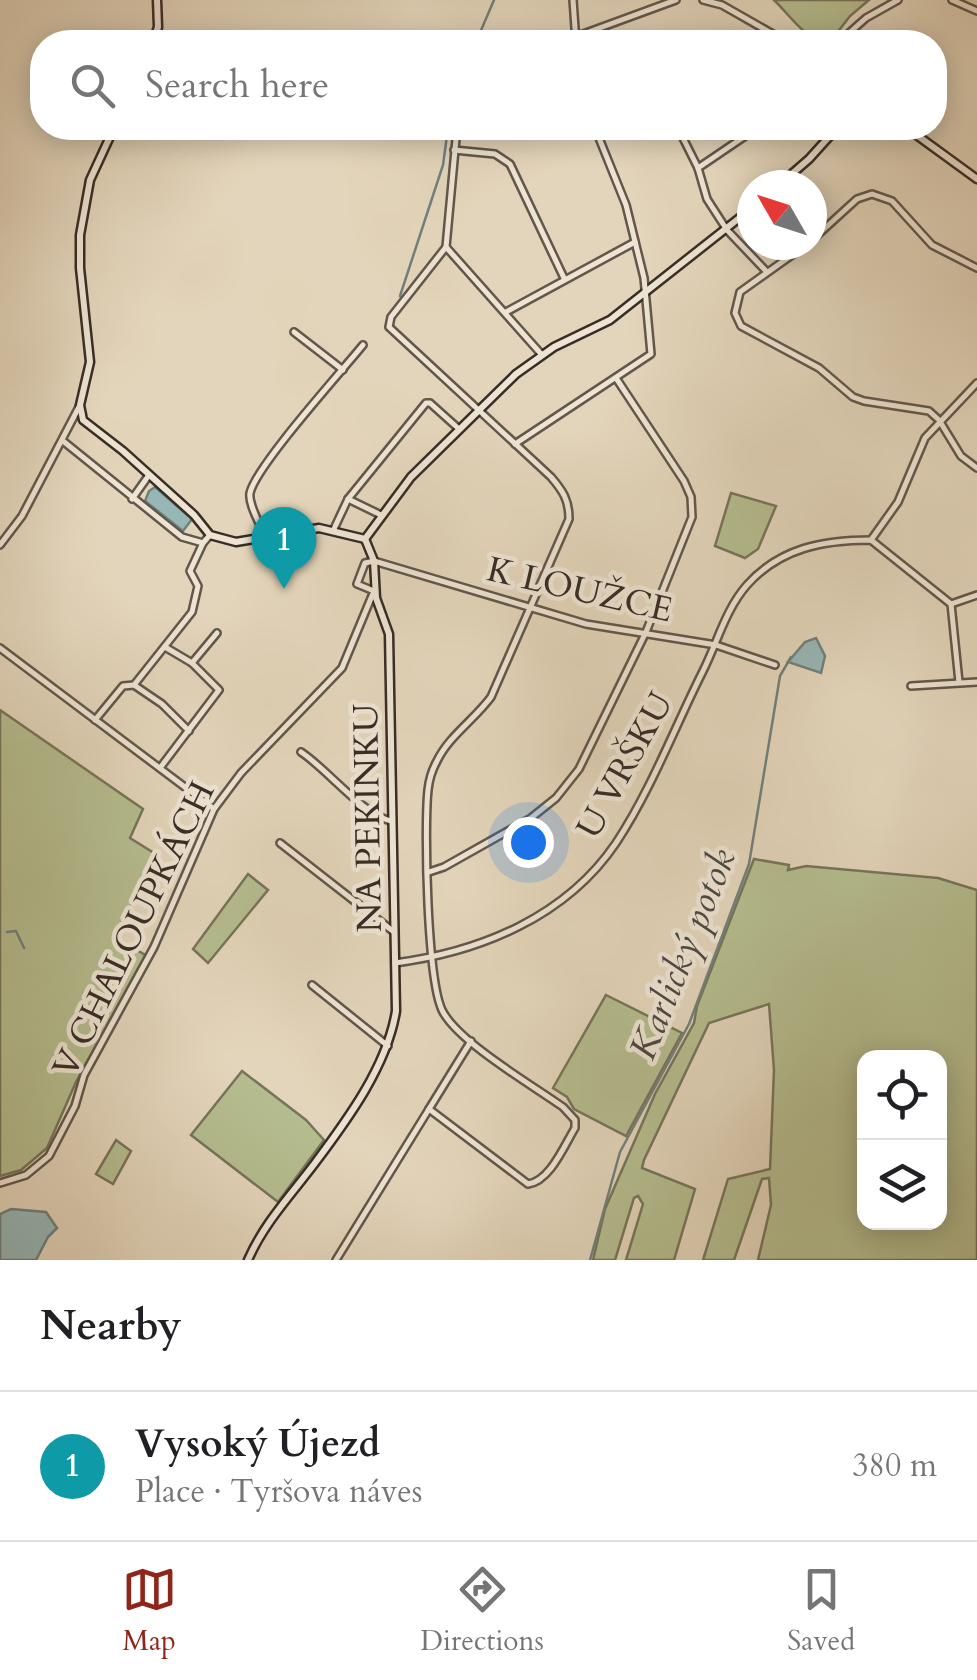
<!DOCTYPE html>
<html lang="en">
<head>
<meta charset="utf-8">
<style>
	:root { --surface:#fff; --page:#f2f2f2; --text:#202124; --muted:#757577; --line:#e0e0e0; --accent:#8f2418 }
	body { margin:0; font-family:Cardo,serif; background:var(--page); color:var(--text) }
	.controls { position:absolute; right:30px; bottom:30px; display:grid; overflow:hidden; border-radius:20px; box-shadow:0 5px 25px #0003 }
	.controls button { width:90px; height:90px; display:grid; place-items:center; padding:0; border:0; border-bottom:2px solid var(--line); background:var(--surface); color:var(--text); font:50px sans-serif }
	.compass { position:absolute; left:737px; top:170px; width:90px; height:90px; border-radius:50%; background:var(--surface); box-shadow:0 5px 25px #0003; rotate:309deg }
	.you { position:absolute; left:528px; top:842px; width:35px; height:35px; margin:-25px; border:8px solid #fff; border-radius:50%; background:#1a73e8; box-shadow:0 0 0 15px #1a73e833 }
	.badge { display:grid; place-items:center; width:65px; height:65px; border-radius:50%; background:var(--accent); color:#fff; font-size:32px; font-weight:700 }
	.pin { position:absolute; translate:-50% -82px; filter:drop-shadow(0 2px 5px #0008) }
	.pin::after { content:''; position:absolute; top:52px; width:35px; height:30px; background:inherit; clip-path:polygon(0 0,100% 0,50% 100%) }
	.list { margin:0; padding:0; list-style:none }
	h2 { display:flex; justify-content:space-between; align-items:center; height:130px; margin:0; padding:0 40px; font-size:42px }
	h2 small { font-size:32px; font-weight:400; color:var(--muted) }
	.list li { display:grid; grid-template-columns:65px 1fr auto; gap:30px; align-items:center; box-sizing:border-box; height:150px; padding:0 40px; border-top:2px solid var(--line) }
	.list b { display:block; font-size:38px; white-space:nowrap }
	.list p { margin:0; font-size:32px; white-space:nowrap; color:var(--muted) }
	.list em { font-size:32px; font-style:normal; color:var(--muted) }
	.icon { flex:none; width:55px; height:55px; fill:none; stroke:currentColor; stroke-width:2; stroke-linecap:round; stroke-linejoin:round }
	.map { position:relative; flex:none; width:977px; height:1260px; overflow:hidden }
	.search { position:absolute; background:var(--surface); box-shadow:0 5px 25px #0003; left:30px; right:30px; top:30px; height:110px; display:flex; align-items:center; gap:25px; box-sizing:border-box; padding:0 35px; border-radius:40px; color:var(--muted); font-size:38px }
	.sheet { height:280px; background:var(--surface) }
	nav { display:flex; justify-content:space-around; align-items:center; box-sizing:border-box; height:140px; border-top:2px solid var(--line); background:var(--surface); font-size:28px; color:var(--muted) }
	nav a { display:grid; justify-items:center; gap:5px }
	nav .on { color:var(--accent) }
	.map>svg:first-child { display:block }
</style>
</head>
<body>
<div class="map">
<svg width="977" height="1260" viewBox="0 0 977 1260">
	<rect width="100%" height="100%" fill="#e3d5bb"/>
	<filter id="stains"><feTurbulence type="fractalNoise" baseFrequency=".002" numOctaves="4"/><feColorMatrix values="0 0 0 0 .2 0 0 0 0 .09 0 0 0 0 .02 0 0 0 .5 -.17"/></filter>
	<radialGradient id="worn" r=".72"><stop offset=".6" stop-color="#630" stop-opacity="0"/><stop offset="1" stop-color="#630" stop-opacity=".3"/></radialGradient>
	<g fill="#b5bd8f" stroke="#76755a" stroke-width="2.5" fill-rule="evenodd">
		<path d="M774,0h95l-19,16 -20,26c-24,0 -39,-26 -56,-42z"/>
		<polygon points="731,493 776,506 758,549 745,558 715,546"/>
		<polygon points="0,710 143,809 130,838 154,853 116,938 147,956 76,1082 47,1148 21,1170 0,1176"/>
		<path d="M754,859l35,6 -1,5 18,-4 132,12 39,12v370h-219l13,-55 -2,-27 -7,1 -28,81h-31l25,-81 42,-10 4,-99 -5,-66 -60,19 -65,137 -2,8 53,21 -21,71h-48l17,-56 -5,-8 -4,2 -19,62h-22l12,-51 50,-115 39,-71 3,-17zM864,1058h76v164h-76z"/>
		<polygon points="248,874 268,890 208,963 193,949"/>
		<polygon points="606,995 682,1033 626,1136 574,1109 567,1097 553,1088"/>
		<polygon points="242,1071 306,1120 324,1140 278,1202 191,1135"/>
		<polygon points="116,1140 131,1151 113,1184 96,1174"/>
	</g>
	<g fill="#97b7b7" stroke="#71807d" stroke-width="2.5">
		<polygon points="155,487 192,519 183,531 145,501 149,491"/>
		<polygon points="816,638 825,656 821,673 788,662 805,642"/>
		<polygon points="11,1209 46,1212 57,1228 48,1237 36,1260 0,1260 0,1214"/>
	</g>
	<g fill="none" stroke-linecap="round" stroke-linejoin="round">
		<g stroke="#71807d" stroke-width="2.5">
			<polyline points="476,42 494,0"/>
			<polyline points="400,296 443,165 448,128"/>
			<polyline points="7,932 16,931 24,948"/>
			<polyline points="590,1260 620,1152 689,1024 749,864 780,676 791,657"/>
		</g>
		<g stroke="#63574b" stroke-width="10">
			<g id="street">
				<polyline points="573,0 576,42"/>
				<polyline points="703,0 722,5 787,42"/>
				<polyline points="952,0 977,11"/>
				<polyline points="518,42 548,37 575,37 676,0"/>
				<polyline points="839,42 866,18 898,0"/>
				<polyline points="457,128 446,247 542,355"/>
				<polyline points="678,128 698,168 707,199 727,230 766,271"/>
				<polyline points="454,150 495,154 510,164 564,278"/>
				<polyline points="698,168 757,128"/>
				<polyline points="812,240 857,199 872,194 892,201 932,245 977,268"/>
				<polyline points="806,245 740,292 735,313 741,326 819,368 853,397 864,401 929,411 939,420 961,456 977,468"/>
				<path d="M446,247l-55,70 -2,10 162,150c12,14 18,23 18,42l-78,178c-16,22 -42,39 -54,64 -5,9 -8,19 -9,29 -4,37 -1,193 15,222 17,31 89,73 120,95l12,13v8c-11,18 -25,53 -47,56l-99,-75 42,-68"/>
				<polyline points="506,312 635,242"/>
				<polyline points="294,332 343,370"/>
				<polyline points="63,441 182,537 203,543 210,535"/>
				<polyline points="515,444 651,354 644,278 626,205 595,128"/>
				<polyline points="132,499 149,475"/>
				<polyline points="348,499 381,515"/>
				<polyline points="333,531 348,499 426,403 430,403 459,429"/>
				<path d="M265,537c-4,-12 -17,-32 -15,-44 6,-27 91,-121 113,-148"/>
				<polyline points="871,540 898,502 925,438 977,383"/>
				<polyline points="0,545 22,516 80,405"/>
				<polyline points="951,604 977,595"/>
				<polyline points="0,648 214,809"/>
				<polyline points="192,663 217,633"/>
				<polyline points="911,686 977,682"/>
				<polyline points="95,720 123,686 134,685"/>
				<polyline points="189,731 162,704 134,685 192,612 198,586 190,571 203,543"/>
				<path d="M301,752c26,17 61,62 90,69"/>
				<polyline points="160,768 219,690 192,663 165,647"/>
				<polyline points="280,843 394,932"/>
				<polyline points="429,872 444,867 531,818 556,798 579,769 646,632 692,517 691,497 684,481 616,378"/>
				<path d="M395,963c85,-11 171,-46 221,-120 35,-53 58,-114 86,-170 15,-29 23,-63 45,-88 33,-37 76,-45 124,-45l80,64 8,78"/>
				<polyline points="312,985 388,1046"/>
				<polyline points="0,1183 26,1175 49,1156 75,1106 84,1075 154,947 214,809 241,773 342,668 374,591 357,584 365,563 374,561 586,624 716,645 775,665"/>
				<polyline points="336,1260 429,1109"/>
			</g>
		</g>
		<g stroke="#382d26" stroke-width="11">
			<g id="secondary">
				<polyline points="153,42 158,27 157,0"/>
				<polyline points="114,128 90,180 80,235 80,268 90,362 80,405 83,420 123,451 194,515 210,535 236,542 319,528 365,539"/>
				<polyline points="907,128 977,179"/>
				<polyline points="779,185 809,159 837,128"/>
				<polyline points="365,539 411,477 516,374 554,347 610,320 752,208"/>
				<path d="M248,1260c16,-37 43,-65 67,-97 33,-44 72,-97 81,-152l-7,-377 -13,-36 -2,-37 -9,-22"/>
			</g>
		</g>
		<use href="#street" stroke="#ede4d3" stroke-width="5"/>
		<use href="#secondary" stroke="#ede4d3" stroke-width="6"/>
	</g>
	<g text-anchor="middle" stroke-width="9" stroke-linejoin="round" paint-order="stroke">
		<g font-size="35" fill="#382d26" stroke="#ede4d3">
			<text transform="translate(580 589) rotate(13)" y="12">K LOUŽCE</text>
			<text transform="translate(624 765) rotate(-61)" y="12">U VRŠKU</text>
			<text transform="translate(367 818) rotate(-91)" y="12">NA PEKINKU</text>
			<text transform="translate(133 929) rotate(-64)" y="12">V CHALOUPKÁCH</text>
		</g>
		<g font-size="38" font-style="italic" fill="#4b4943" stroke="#ede4d3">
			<text transform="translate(682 954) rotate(-68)" y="13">Karlický potok</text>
		</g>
	</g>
	<rect width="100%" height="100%" filter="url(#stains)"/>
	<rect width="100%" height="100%" fill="url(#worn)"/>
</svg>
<div class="controls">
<button><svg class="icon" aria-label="locate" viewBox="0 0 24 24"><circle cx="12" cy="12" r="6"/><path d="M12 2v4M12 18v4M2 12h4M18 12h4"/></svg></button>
<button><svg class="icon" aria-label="layers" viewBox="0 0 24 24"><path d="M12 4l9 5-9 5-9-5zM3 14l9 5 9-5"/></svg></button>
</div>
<svg class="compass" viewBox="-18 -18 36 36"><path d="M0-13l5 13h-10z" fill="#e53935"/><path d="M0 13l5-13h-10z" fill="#757577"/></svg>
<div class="you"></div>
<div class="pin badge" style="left:284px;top:589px;background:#0f9aa8">1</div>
<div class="search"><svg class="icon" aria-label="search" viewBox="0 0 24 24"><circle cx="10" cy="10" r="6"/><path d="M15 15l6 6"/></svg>Search here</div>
</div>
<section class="sheet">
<h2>Nearby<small></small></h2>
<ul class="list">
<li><span class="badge" style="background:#0f9aa8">1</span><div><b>Vysoký Újezd</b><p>Place · Tyršova náves</p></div><em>380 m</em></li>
</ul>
</section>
<nav>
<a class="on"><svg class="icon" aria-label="map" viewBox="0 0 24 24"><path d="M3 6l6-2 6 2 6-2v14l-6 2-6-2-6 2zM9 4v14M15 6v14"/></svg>Map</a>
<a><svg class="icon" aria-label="directions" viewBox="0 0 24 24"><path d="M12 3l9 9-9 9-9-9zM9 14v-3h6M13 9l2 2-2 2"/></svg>Directions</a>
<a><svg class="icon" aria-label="saved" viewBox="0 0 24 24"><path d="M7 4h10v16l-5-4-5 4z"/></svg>Saved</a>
</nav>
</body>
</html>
